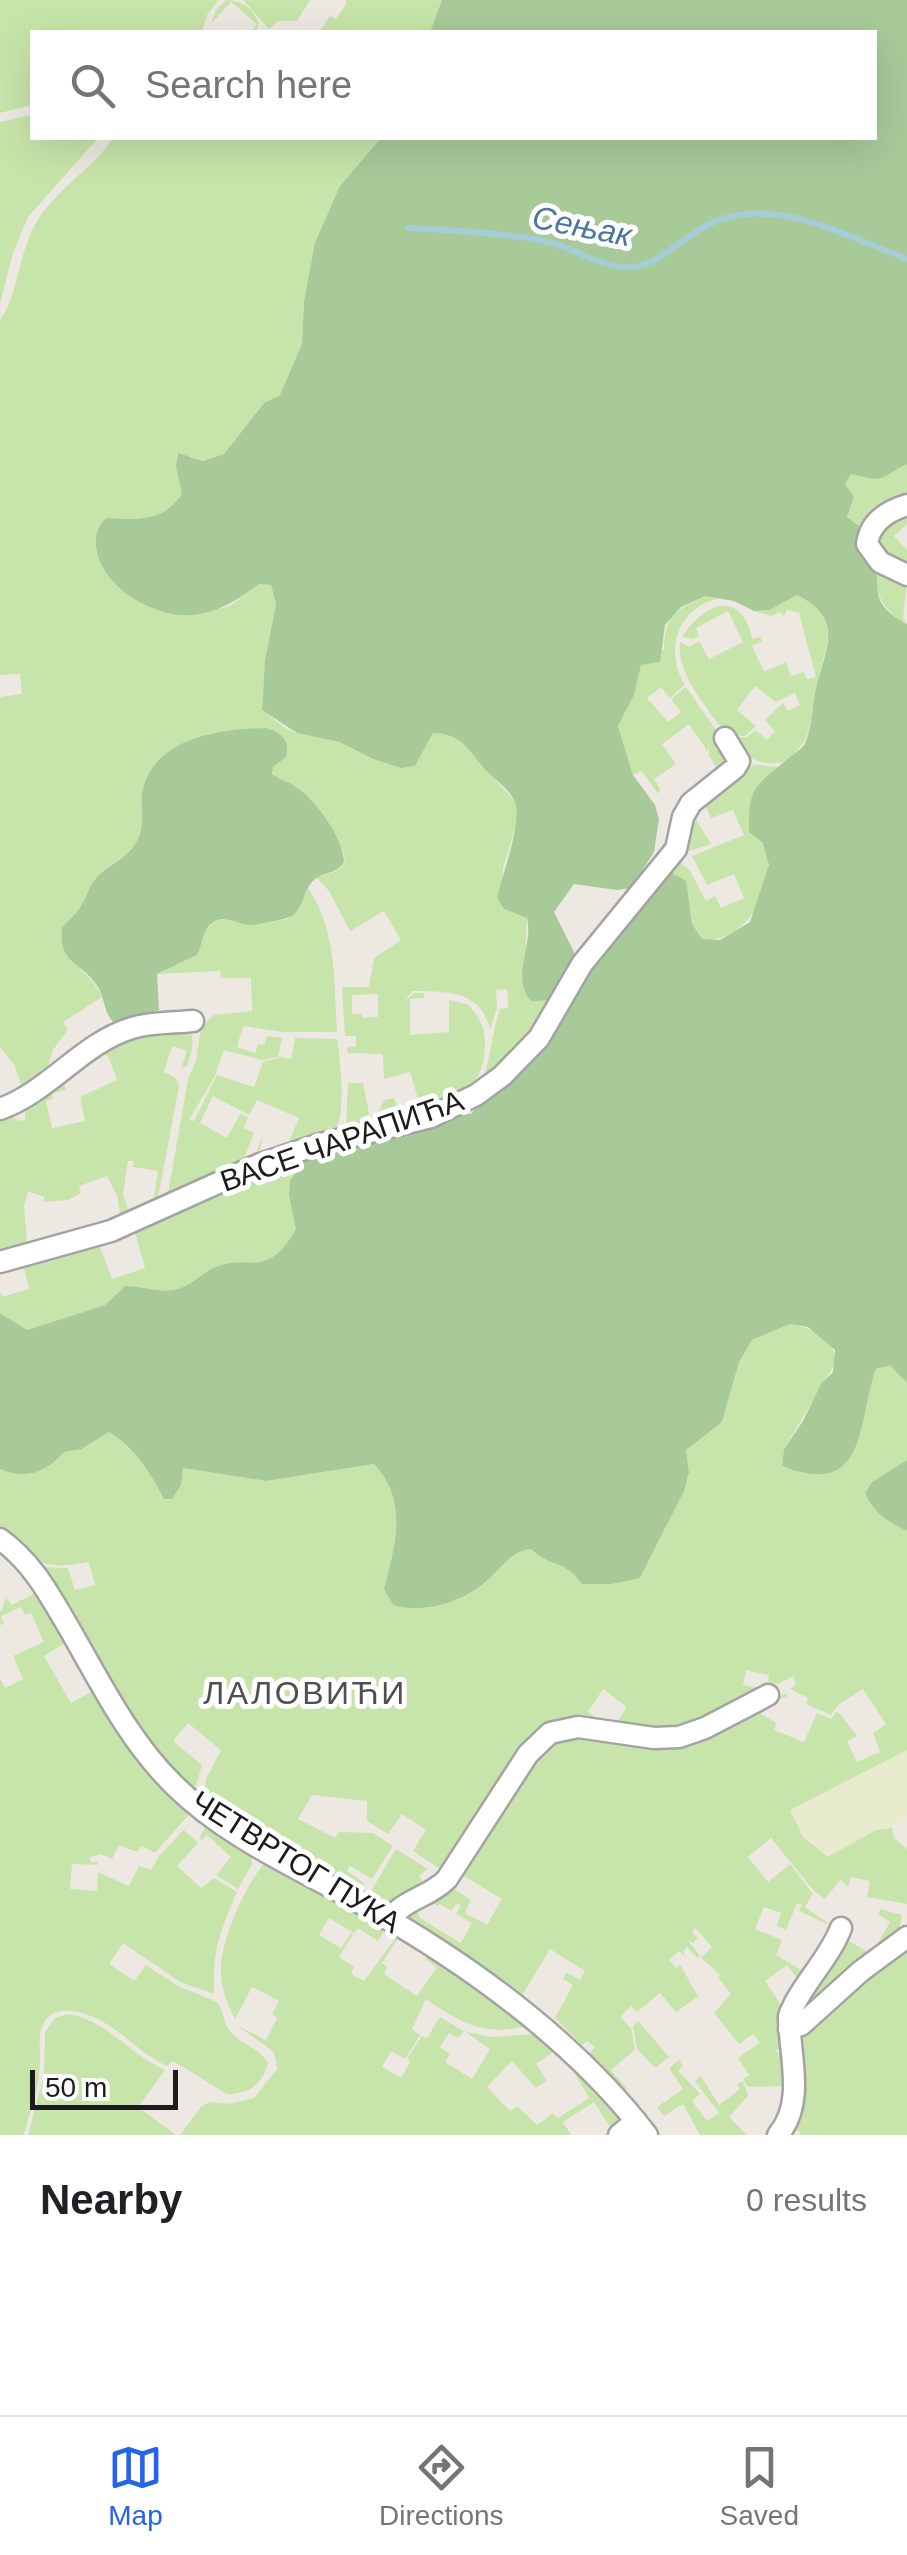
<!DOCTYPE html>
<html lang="en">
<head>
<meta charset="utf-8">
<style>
	:root { --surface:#fff; --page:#f6f6f6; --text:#202124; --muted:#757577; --line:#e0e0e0; --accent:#2563eb }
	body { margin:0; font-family:Helvetica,sans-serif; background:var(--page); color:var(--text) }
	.scale { position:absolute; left:30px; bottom:25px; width:148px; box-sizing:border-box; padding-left:10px; border:5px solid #1c1c1c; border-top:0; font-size:28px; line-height:35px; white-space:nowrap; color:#1c1c1c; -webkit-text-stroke:8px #fff; paint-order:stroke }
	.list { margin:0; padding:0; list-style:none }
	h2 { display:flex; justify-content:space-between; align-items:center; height:130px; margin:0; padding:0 40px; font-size:42px }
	h2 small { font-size:32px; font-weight:400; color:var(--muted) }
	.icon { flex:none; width:55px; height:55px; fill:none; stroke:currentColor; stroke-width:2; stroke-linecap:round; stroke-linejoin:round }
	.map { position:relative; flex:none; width:907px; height:2135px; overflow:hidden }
	.search { position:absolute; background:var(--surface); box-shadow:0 10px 40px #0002; left:30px; right:30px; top:30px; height:110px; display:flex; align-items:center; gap:25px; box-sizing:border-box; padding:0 35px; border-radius:0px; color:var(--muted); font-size:38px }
	.sheet { height:280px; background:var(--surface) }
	nav { display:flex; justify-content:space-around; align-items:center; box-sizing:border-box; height:140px; border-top:2px solid var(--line); background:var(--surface); font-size:28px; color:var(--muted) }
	nav a { display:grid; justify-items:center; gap:5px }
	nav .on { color:var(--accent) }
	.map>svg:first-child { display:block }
</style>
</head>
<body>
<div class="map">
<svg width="907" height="2135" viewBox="0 0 907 2135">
	<rect width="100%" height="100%" fill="#ede9e2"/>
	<polygon fill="#e9ebce" points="907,1750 907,1817 892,1828 876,1830 828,1857 803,1837 790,1810"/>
	<g fill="#c7e5aa" fill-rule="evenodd">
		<polygon points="0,0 218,0 207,15 202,32 32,32 32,105 0,113"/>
		<path d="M226,0c16,0 27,9 33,23l-3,9h-5l6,-8 -26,-22 -20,22 5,-14z"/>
		<polygon points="243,0 310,0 297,21 278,21 269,29"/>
		<polygon points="345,0 442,0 430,32 319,32 330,16 336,19 347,2"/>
		<polygon points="32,115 32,138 98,138 28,217 13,253 0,304 0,122"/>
		<path d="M113,138h268l-41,48 -36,116 -2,42 -14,38 -8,13 -16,8 -40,51 -22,7 -12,-5 -14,11 6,27c-21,29 -42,25 -75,24l94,95 29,-7 29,-22 12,1 5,19 -11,56 -3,49c10,8 20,18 32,23 15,5 32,3 47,10 24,12 46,28 74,24l18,-33 17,1 17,10 13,20 35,37 3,18 -15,49 1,41 23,8 -1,29 29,54 -9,17 -66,70c11,-26 11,-52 20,-78l8,-1 -1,-19 -11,1 1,18 -7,21c-11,-40 -42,-37 -78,-38l-7,11 9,-9h10v5l-14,1v36l39,-3v-32l18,4c12,11 19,25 18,43 -1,60 -68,66 -114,79l13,-26 10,-2 6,17 21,-6 -11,-37 -26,7 -1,-25 -35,-1 -1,-5 9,-2v-10h-11l-3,-49h27l5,-29 27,-18 -17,-29 -34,20 -21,-40 -12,-13c9,-5 24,-5 27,-16 3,-9 -5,-15 -8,-22 -14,-29 -30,-53 -62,-63l-3,-7 4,-5 -29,-36c-40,9 -97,12 -104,65 -3,16 4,31 -4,46 -9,16 -23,20 -35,31 -9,10 -15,22 -20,33 -5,9 -15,16 -21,24 -4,35 29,41 40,69l-39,25 5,7 -15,21 -8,25 -23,13 -7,-22 -15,-19v-350l22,-3 -2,-20 -20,1v-355c19,-28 18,-65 35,-95 19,-35 57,-55 78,-87zM378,994v23l-16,1 -1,-4h-9v-19z"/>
		<polygon points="907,464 907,500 860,527 850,520 846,512 854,496 845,484 851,474"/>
		<polygon points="907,509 907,524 894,536 907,550 907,571 886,560 873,538"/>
		<path d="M873,560l34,20 -4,39 4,5c-28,-15 -32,-34 -34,-64z"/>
		<path d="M797,595c51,27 25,56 18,97 -6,35 -1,46 -30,70 -26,4 -39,-2 -50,-25h11l10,-7 11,10 8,-9 -10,-11 18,-17 5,8 12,-6 -5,-12 -19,9 -21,-16 -18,24 19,16 -11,10 -11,-1 -5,-8 -4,2v4c-17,-24 -49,-59 -45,-91l9,5 10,-6 10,18 34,-17 -15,-31 -32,17 3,8 -7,3 -10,-2c10,-18 42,-47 61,-21 5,6 7,16 10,23l7,-2 2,4 -10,5 12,26 22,-10 5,14 13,-4 3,7 9,-2 -17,-64 -12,-3 -3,6 -4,-4 -9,4 -17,-5 16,-1z"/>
		<path d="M705,596l14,2c-42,10 -55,53 -34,87l-15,13 -9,-11 -14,11 21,24 13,-10 -10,-13 15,-12 48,69 -14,16 -11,-16v-17l-1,13 -19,-28 -27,20 14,20 -22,15 6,10 -2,5 -16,-23 -9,4 -15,-49 16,-31 7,-30 9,-3 14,-13c1,-34 12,-39 41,-53z"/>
		<path d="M755,765l24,2 -21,18c1,18 1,37 3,55 2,10 9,19 7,29 -4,38 -27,72 -66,71l-10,-16 -2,-15 -28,-33 19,-13 9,8 16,30 9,-5 6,12 23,-10 -10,-24 -27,11 -15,-29 52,-21 -11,-25 -22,8 -6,-13 -15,7 53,-43z"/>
		<polygon points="695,818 711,844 689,851 688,830"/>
		<path d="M308,888c29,41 26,96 29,144h-54l-40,-6 -6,21 18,6 3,-9 6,1 3,-9 15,2 -4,19 -16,3 -38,-10 -10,28 -25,42 5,1 23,-46 37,12 9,-25 18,-5 10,2 4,-21 42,1c3,20 11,81 -5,94 -14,12 -44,16 -61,21l7,-6 9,-2 12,-28 -42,-18 -8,15 -36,-19 -13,27 27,15 13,-24 8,3 -4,11 10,5 -9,23 8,4 9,-23c-1,16 -5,21 -18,29l-81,39 6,-17 19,-109 8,-18 5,-34 13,-12 38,-4 -1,-33h-30l-1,-7 -63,3 40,-19 7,-21 9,-12 13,-3 28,6 34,-6 11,-10z"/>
		<path d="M176,1026l13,3c7,11 2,26 -2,37l-6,3 6,-18 -15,-5 -8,26 11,5 4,9 -21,112 -5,3 5,-30 -25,-4 1,-6h-6l-5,34 8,21 -10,4 -4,-25 -10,-19 -28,10 2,7 -13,7 -24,2v-5l-16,-6 -4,15 3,36 5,3 -32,9v-139h9l11,6 5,-1 1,-15 37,-25 3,10 -14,3 1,6 -7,2 6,27 33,-7 -5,-24 37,-17 -9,-24 -10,-7 29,-14 47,-2z"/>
		<polygon points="348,1083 363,1083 369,1113 361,1125 346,1130"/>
		<path d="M311,1152l-22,43 8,34c-33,56 -50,19 -89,42 -12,8 -19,16 -35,19 -16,2 -31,-4 -48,-4l-20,19 -78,25 -27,-17v-21l2,5 27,-8 -7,-29 103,-28 2,6 -27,9 12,32 33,-11 -11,-39z"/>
		<path d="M790,1324c23,4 44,14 46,38l-52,87 -2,17c86,34 75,-43 94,-97l14,-5 17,19v77l-35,22 -7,11c8,20 23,29 42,38v219l-117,60 13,27 25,20 48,-27 16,-2 2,10 13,11v55l-40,-7 3,-16 -19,-4 -3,10 -7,-8 -16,20 -11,-8 -43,-53 -23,19 20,25 22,-18 23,30 -8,13 30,21 -36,-17 3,-6 -5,-2 -11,27 -9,-4 4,-13 -17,-6 -9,22 27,11 -6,15 32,19 -22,25 -2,-3 15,-15 -12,-16 -22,16 19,29 -3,13 3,24 -8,3 1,3 7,-1 3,34 -39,1 -5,-8 6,-4 -11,-17 22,-15 -7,-9 -14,10 -25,-31 17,-19 -13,-17 2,-2 -19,-17 11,-11 -17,-19 -3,4 6,6 -5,5 -6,-4 13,17 -3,2 -10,-11 -4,5 4,6 -8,-7 -10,9 7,8 4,-3c9,12 9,20 19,31l-23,16 -16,-19 -23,19 -6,-6 -11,11 11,11 4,22 -24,20 16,19 -7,4 -34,-36 9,-10 -8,-6 -5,4 -27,-27 18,-33 -10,-6 3,-7 14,8 5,-9 -35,-22 -30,50 -121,-84v-3l30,-14 -14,8 5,12 41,25 11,-20 -16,-9 5,-8 -4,-3 -6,8 -11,-7 -3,2 -7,-8 30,-23 -10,11 21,14 -6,13 22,12 15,-26 -40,-24 -2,-9 66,-103 14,-17 14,-9 28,-6 67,10 33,-1 19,-6 58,-33 27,-7 2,2 -22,7 -5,11 15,9 -2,7 30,12 13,-29 14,6 5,-7 4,2 17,22 -10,5 10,21 23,-10 -7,-19 13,-9 -23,-35 -26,17 -6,9 -25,-11 2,-6 -18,-9 6,-4 -3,-9 -15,8 -10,-2 1,-7 -23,-5 -3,15 24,5c-66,34 -76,53 -154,39l14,-22 -24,-18 -15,23 21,14 -1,2c-37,-4 -50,-5 -79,19l-83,126 -33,-22 13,-21 -24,-16 -14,20 -21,-13v-20l-55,-6 -14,24 37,19 4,-6 34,1 20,13 -21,33 -22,-13 -3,5 17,12 -3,10 -112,-62 -18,-29 -27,-6 2,-17 15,-29 -33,-27 -15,18 29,24 -7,24c-43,-15 -125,-177 -153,-222l26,1 7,22 20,-5 -6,-23c-58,11 -46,-5 -89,-32v-61c26,11 46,4 64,-17l19,-3 26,-17c25,15 42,41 55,67h8l8,-14 3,-17 83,13 108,-17c35,37 21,81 10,125l9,16c28,9 66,-2 90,-20 19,-15 24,-33 48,-36 21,20 32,9 51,35h30l28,-7c7,-11 49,-95 49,-103 0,-8 -3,-16 -3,-25l36,-27 17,-60 13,-22z"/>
		<path d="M37,1592l30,50 -23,14 27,47 24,-13 97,121 -37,42 -14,-7 -4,6 -18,-7 -7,14 -11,-5 -11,3 1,5h6l1,3 -26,-1 -2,25 27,2 1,-19 31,14 10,-20 12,4 8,-14 38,-40 -13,14 14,13 -21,23 24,22 13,-10 23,14c-18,42 -24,56 -23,102l-34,-12 -57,-39 -14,21 25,17 12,-16 32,21 39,16c7,9 6,21 13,29 11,14 29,16 38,32 -6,22 -19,31 -41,31l-54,-33 -6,5c-25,-11 -41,-31 -64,-44 -21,-12 -58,-22 -63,13 -1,13 1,26 -1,39 -2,20 -10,41 -15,61h-24v-456l5,9 18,-9 -10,-23 31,-14 -13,-29 -6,2 -4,-8 -20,9 3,8 -4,1v-12l6,-15 6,7z"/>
		<polygon points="208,1824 251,1854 252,1864 238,1889 216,1875 231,1857 207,1835 201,1841 200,1836"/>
		<polygon points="396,1849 428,1869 419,1876 424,1884 387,1908 368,1896"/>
		<path d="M265,1863l13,3 107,63 -7,12 -20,-13 -4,5 -25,-15 -10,17 22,13 10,-15 2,1 -14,23 15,10 -3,7 13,7 33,-45 2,1 -17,26 5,4 -3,7 33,22 20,-29 -12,-8 2,-3 99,70c-43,11 -66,-4 -100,-27l-14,30 8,6 -15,24 -14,-8 -9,16 19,11 9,-16 -3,-3 15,-23 5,2 13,-21 24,14 -5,7 -10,-5 -9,14 10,7 -5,8 27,17 18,-30 -24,-17 25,5 45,-3 20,16 -20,14 11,17 -11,7 -24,-27 -25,26 23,24 7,-5 20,19 16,-12 5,5 31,-20 -17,-29 48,52 -10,6 -16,-25 -31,20 8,13h-391l21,-28 8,-5 19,2 26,-6 23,-29 -3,-17 -38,-27 30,15 11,-22 -5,-4 7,-13 -27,-14 -17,32c-7,-14 -14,-31 -14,-46 -2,-29 24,-89 44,-110z"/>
		<polygon points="881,1909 902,1915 900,1926 906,1933 818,1999 809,1992 849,1927 854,1930 848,1941 872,1954 890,1922 878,1914"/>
		<polygon points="907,1942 907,2135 800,2135 800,2131 790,2130 799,2045 805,2030"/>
		<path d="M68,2014c39,6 62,41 97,56l-27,37 38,28h-148l16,-59 1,-44 10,-14z"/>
		<polygon points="638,2021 669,2057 655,2068 637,2049 633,2027"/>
		<polygon points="679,2060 683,2066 678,2071 700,2094 692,2101 707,2121 719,2113 695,2081 701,2076 719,2105 740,2089 737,2084 743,2081 748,2096 729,2117 747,2135 700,2135 683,2104 664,2116 657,2107 683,2089 669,2068"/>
	</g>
	<g fill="#a8ca99">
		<path d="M442,0h465v464c-31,15 -20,19 -56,10l-6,10 9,12 -7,21 13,10c0,13 6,18 11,30 15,31 -8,43 36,67v759l-17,-18 -14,4c-19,54 -8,131 -94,97l2,-17 19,-28 18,-37 12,-12 2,-22 -27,-23 -18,-3 -38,16 -13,22 -17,60 -36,28 3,23 -5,18 -44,87 -28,6h-30c-19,-26 -30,-15 -51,-35 -24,3 -30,22 -49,36 -23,18 -61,29 -89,20l-9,-16c11,-44 25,-88 -10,-125l-108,17 -83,-13 -2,17 -9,14h-8c-13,-26 -30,-52 -55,-67l-27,17 -18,3c-18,21 -39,28 -64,17v-156l27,17 78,-25 20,-19c17,0 32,6 48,4 16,-3 22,-11 35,-19 39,-23 56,14 88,-42l-7,-34 1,-14 21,-29 151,-40 9,2 191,-238 10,-3 14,8 6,43 10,15 18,1 30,-18 19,-57 -7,-23 -13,-10c-1,-47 7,-46 41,-75 6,-5 14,-9 16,-16 7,-17 6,-36 10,-53 9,-39 30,-68 -19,-93l-27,15 -16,1 -20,-10 -29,-5 -24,11 -16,18 -5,37 -19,3 -7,30 -16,31 15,49 22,30 4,14 -5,33 -23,36 -14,2 -43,-6 -20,28 24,48 -23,40 -24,1c-21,-25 3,-55 -4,-83l-23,-9 -7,-11c5,-23 27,-79 17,-98 -7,-14 -23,-22 -32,-34 -16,-20 -22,-32 -49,-33l-18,33 -14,2 -28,-9 -33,-17 -43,-9 -35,-23 3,-50 11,-56 -5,-19 -12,-1c-25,19 -53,36 -86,30 -35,-7 -73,-32 -77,-68 -1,-11 2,-20 10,-28 34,1 55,5 76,-24l-6,-27 2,-14 25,8 21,-7 40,-51 16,-8 22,-51 2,-42 11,-59 25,-57 41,-48h493v-106h-444z"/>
		<path d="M266,728c15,4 25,13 20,29l-13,10 -1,7c8,6 18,8 27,15 18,13 45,51 45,73 -8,13 -21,9 -32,20 -9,10 -8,25 -20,34 -4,3 -32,8 -38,9 -16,1 -31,-14 -45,1 -7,8 -7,20 -12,29l-40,19 2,36 -37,14 -8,-1c-10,-10 -9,-24 -16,-36 -15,-25 -40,-22 -36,-59 6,-8 16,-15 20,-24 6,-9 7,-18 15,-27 12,-13 31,-19 40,-36 10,-17 1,-35 6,-53 13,-51 79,-59 123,-60z"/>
		<path d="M907,1460v71c-19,-9 -34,-18 -42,-38l7,-11z"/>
	</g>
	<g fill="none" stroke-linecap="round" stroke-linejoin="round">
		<path stroke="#a4cdd8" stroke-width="6" d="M408,228c46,2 92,5 137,13 28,6 58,28 87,26 27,-2 49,-28 72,-40 66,-36 140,9 203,32"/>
		<g stroke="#a3a3a3" stroke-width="25">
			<g id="minor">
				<path d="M907,505c-20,6 -37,17 -40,39l13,18 27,13"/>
				<path d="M0,1109c49,-17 82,-66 132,-81 19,-6 41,-5 61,-7"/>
				<polyline points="0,1262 111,1231 260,1164 317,1145 431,1117 476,1095 502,1076 539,1038 582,964 676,849 683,817 691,803 735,768 739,761 725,738"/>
				<path d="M0,1539c33,24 49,55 69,89 31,54 60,113 105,157 53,53 128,85 192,121 104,59 208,134 281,229"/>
				<path d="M389,1920c15,-21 41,-23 58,-41l81,-125 22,-21 28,-6 76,11 25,-1 26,-9 63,-33"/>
				<polyline points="789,2029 801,2025 861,1971 907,1937"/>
				<polyline points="619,2135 636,2121"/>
				<path d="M778,2135c28,-33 11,-80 11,-119 11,-30 39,-55 52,-88"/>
			</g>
		</g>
		<use href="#minor" stroke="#fff" stroke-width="20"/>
	</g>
	<g text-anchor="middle" stroke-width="10" stroke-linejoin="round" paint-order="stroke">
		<g font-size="30" fill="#1c1c1c" stroke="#fff">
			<text transform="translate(342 1141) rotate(-19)" y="10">ВАСЕ ЧАРАПИЋА</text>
			<text transform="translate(296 1862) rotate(32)" y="10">ЧЕТВРТОГ ПУКА</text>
		</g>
		<g font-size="32" font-style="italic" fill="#4c769e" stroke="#fff">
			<text transform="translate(582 226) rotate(11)" y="11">Сењак</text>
		</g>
		<g font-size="32" letter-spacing="2.5" fill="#4f4f4f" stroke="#fff">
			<text x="305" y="1704">ЛАЛОВИЋИ</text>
		</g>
	</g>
</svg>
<div class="scale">50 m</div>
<div class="search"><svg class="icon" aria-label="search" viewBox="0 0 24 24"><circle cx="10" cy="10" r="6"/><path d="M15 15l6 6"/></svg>Search here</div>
</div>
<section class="sheet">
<h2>Nearby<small>0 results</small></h2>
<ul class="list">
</ul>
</section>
<nav>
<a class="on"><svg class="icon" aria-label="map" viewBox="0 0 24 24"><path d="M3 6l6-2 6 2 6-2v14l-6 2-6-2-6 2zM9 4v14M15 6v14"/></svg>Map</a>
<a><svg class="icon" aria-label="directions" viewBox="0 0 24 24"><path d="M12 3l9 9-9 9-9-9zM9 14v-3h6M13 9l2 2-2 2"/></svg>Directions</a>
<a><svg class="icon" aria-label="saved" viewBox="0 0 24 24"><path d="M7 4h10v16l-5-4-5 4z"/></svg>Saved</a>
</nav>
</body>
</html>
